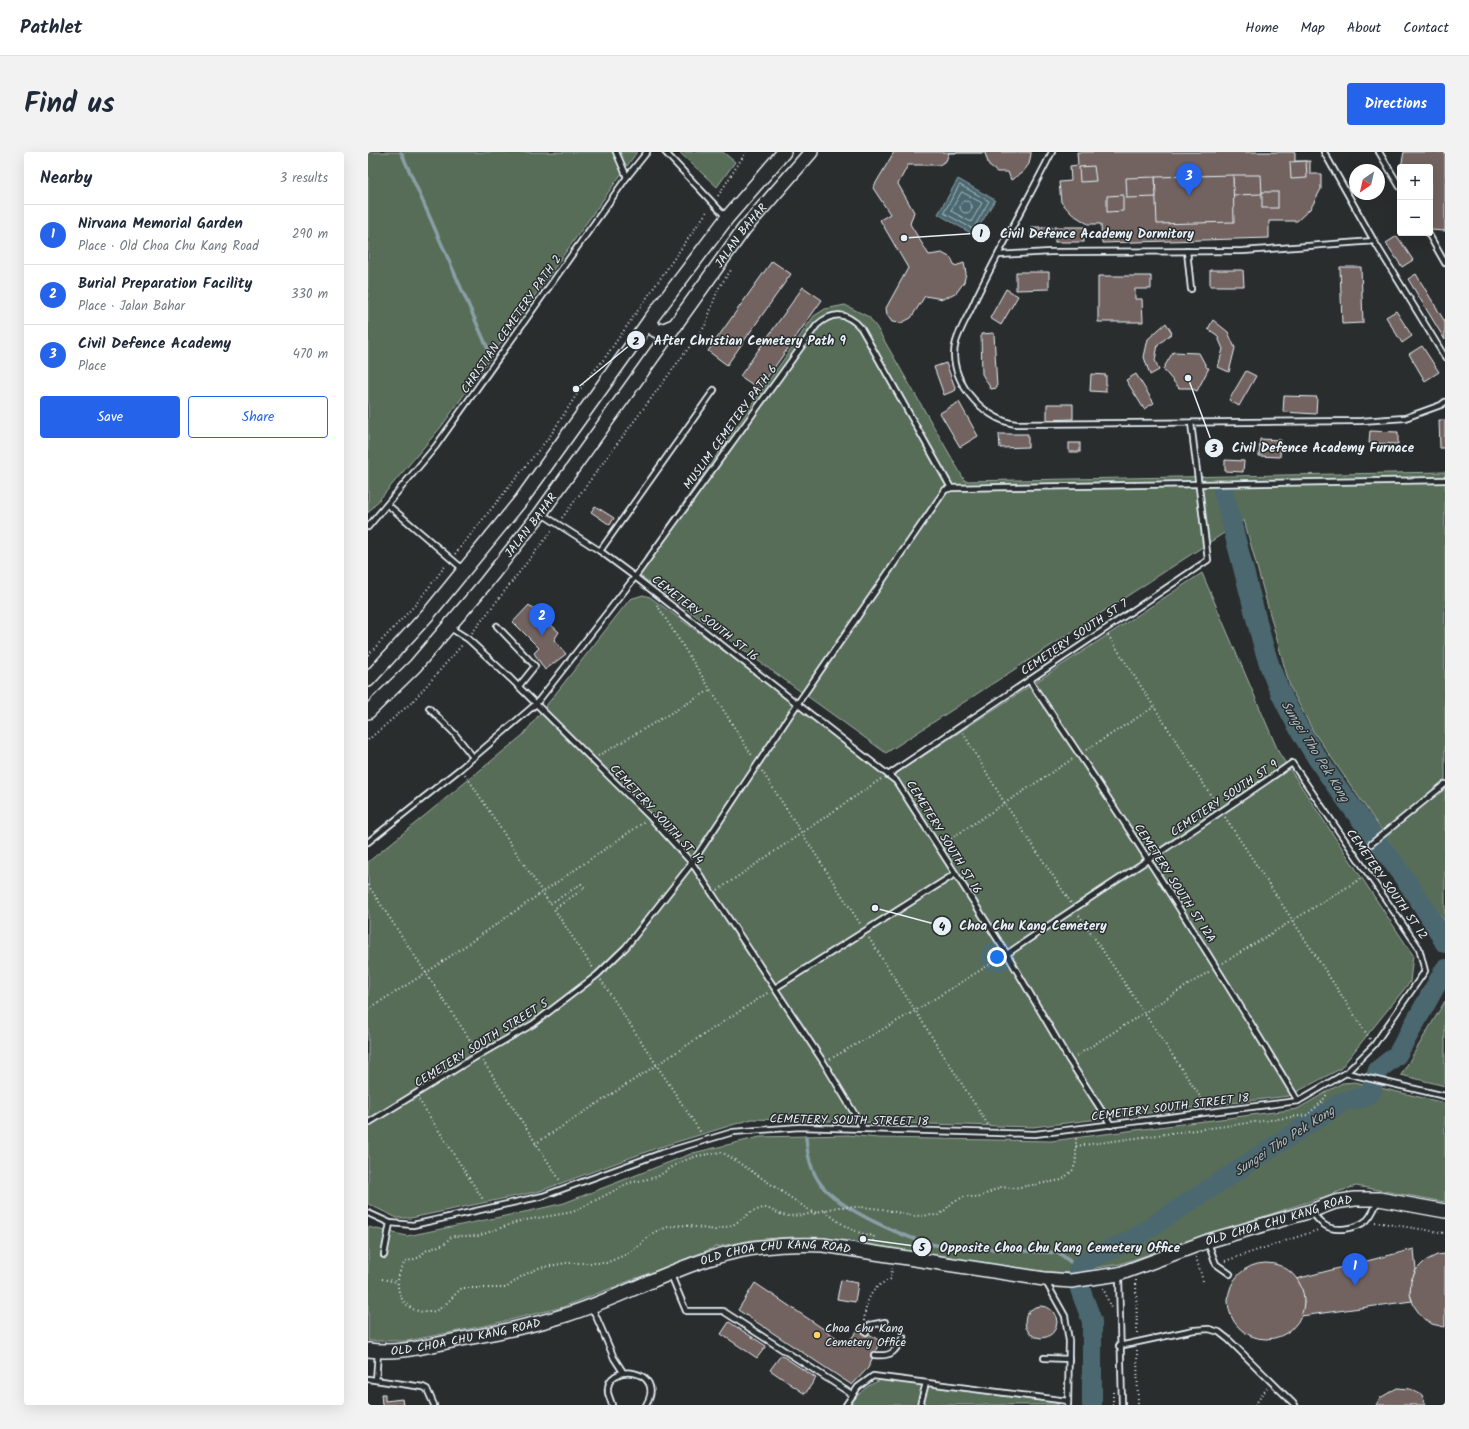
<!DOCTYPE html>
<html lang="en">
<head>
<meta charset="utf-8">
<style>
	:root { --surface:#fff; --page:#f2f2f3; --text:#1f2937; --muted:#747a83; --line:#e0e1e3; --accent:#2563eb }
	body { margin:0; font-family:Kalam,sans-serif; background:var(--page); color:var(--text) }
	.controls { position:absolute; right:12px; top:12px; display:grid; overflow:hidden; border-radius:4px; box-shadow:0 4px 16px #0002 }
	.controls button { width:36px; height:36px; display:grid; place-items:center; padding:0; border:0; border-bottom:1px solid var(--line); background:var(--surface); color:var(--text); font:20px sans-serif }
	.compass { position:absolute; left:981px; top:12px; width:36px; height:36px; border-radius:50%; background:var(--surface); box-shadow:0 4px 16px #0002; rotate:214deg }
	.you { position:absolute; left:629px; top:805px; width:14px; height:14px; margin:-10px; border:3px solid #fff; border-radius:50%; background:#1a73e8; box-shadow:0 0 0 6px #1a73e833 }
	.badge { display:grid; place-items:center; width:26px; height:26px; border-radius:50%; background:var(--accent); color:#fff; font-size:13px; font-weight:700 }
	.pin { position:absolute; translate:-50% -33px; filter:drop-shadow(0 1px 2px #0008) }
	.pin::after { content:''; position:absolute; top:21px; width:14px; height:12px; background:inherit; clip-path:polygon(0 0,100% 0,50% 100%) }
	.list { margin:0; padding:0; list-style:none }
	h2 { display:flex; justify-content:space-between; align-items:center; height:52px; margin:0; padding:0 16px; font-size:17px }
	h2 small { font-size:13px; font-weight:400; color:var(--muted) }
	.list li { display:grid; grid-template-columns:26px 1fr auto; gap:12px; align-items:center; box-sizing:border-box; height:60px; padding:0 16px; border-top:1px solid var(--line) }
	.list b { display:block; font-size:15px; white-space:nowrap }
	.list p { margin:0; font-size:13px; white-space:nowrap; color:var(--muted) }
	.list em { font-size:13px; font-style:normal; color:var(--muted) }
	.actions { display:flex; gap:8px; padding:12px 16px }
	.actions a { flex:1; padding:9px 0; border:1px solid var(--accent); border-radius:4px; text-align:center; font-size:14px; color:var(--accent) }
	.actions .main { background:var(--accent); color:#fff }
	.map { position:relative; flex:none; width:1077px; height:1253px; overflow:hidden; border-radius:4px }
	header { display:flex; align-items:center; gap:24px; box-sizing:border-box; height:56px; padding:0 20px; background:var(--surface); border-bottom:1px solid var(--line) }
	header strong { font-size:19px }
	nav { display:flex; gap:22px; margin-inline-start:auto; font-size:14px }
	.intro { display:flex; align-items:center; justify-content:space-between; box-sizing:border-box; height:96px; padding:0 24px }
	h1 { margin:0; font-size:28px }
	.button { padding:10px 18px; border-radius:4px; background:var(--accent); color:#fff; font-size:14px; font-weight:700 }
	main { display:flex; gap:24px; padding:0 24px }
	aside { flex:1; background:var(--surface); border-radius:4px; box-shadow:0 4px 16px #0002 }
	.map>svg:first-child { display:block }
</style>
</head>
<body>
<header>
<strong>Pathlet</strong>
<nav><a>Home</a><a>Map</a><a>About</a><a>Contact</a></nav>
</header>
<div class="intro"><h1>Find us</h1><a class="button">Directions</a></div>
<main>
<aside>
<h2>Nearby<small>3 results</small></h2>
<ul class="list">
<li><span class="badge">1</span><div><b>Nirvana Memorial Garden</b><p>Place · Old Choa Chu Kang Road</p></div><em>290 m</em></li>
<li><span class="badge">2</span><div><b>Burial Preparation Facility</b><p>Place · Jalan Bahar</p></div><em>330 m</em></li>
<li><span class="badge">3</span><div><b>Civil Defence Academy</b><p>Place</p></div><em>470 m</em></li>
</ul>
<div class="actions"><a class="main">Save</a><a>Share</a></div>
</aside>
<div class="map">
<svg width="1077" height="1253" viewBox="0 0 1077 1253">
	<rect width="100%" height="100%" fill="#2a2d2e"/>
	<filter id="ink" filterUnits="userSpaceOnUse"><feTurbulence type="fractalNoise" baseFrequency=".025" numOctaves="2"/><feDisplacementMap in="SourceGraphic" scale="8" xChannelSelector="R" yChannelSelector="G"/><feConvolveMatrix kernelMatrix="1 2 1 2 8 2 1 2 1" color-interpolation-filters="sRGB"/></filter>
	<g filter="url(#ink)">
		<g fill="#586d59" stroke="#a0afa8">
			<polygon points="0,0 269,0 73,275 0,361"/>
			<polygon points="311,0 355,0 367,10 349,35"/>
			<polygon points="477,153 501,165 509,176 597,329 1077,320 1077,770 945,579 922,535 876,368 518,601 267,420 446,164 457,157"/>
			<polygon points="834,421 911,601 1045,803 1042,830 972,917 921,944 665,975 384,967 289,996 172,1039 43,1066 29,1066 0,1052 0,710 155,583 262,447 275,443 282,445 412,540 520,627"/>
			<polygon points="1077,849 1077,934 1033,923"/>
			<polygon points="987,930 1077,951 1077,1050 988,1034 752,1112 698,1121 671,1119 457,1086 424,1085 384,1088 348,1095 195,1155 121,1173 39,1189 0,1189 0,1075 39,1084 166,1058 196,1051 325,1001 392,985 480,983 510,986 683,989 929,957 974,931"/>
			<path d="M513,1228l176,23 2,2h-208c8,-13 16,-20 30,-25z"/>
		</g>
		<polygon fill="#4b686f" stroke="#8a9fa6" points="590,27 627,48 606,83 570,62"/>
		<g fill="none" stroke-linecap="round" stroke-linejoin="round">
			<g stroke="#a9bac1" stroke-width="1">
				<polygon points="592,33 621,49 605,77 576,61"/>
				<polygon points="594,40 614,51 603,70 583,59"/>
				<circle cx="598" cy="55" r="6"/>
			</g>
			<g stroke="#8a9fa6" stroke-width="3.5">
				<polyline points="33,0 120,197"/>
				<polyline points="1074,785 1077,783"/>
				<path d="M438,985c1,17 4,32 14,46 18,26 90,58 121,63l118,7 13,10 6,8"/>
			</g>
			<g stroke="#4b686f" stroke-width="20">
				<path d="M855,338c9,36 19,72 28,108 9,36 17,71 34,104 42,87 115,156 160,241"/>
				<polyline points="724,1253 724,1169 712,1137 710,1119 713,1113 727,1104 760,1090 974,950 998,945 1002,942 1010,918 1029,903 1077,817"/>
			</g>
		</g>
		<g fill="#726460" stroke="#e8f1f8">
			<polygon points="526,0 663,0 663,2 661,12 655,20 643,28 640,20 629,20 621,14 617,1 581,1 578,9 571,13 540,13 530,32 546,60 542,72 561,103 574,101 583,106 587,114 596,111 598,121 596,130 589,140 575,147 557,144 543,166 533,171 524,170 519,163 518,156 540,116 512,68 522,62 505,36"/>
			<polygon points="709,0 927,0 927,9 942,9 942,22 953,22 953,37 943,56 929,69 901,69 901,86 734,91 733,72 720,72 704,62 693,50 691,30 703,29 702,14 710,13"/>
			<polygon points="1036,0 1077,0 1077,79 1062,78 1062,15 1033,15"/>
			<polygon points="938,9 939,26 923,27 922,10"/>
			<polygon points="726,14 728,29 712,30 711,15"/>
			<polygon points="865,23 893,23 894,42 865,43"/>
			<polygon points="865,23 866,70 789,72 787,25"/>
			<polygon points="787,25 788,45 759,46 758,26"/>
			<rect x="894" y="40" width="16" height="16"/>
			<polygon points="755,43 755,59 739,60 739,44"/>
			<polygon points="663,75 672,75 672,86 663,85"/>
			<polygon points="674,75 684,75 685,86 674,86"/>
			<rect x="687" y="75" width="29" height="15"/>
			<polygon points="1029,84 1045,108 1034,115 1018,91"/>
			<polygon points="404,109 423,122 359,213 340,199"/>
			<polygon points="972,115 993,115 995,171 974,172"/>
			<polygon points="842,118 875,118 876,134 842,134"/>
			<polygon points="648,120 681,120 681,137 648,138"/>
			<polygon points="1048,122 1077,170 1077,188 1040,127"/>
			<polygon points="730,124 783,124 783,137 767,137 767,147 774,147 775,170 730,170"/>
			<polygon points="435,135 454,148 391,237 372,224"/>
			<polygon points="638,137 650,144 633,173 622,166"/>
			<polygon points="1028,159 1044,184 1034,191 1018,165"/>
			<polygon points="845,168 860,180 867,196 861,220 850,215 855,197 849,183 840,177"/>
			<polygon points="798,171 804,181 790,193 787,208 791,218 782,223 776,205 780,187"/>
			<polygon points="626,181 629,236 623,237 614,222 613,182"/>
			<polygon points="1054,194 1071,220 1057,229 1041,202"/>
			<polygon points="805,200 831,201 839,216 841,216 829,239 822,236 811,236 795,217"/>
			<polygon points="578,211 588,238 576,243 566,215"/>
			<polygon points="878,219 888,224 871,254 861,248"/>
			<polygon points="723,222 738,223 738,240 722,239"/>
			<polygon points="768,222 786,251 776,257 758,228"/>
			<polygon points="916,244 949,245 948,262 915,260"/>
			<polygon points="591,250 610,284 592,295 572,261"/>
			<polygon points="679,252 705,252 705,267 679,268"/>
			<polygon points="1071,268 1077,268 1077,296 1072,296"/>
			<polygon points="1002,279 1030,280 1030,292 1001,291"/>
			<polygon points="631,282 660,282 660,295 632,296"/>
			<polygon points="892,287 913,288 912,305 891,304"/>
			<rect x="701" y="291" width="11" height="9"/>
			<polygon points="857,308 876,309 875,320 857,319"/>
			<polygon points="227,354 246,366 242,373 223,360"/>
			<polygon points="161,453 191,480 186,488 198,502 177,518 166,501 171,496 145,470"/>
			<polygon points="1046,1097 1048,1118 1043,1129 1042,1142 1044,1149 933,1164 936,1151 934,1138 928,1127"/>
			<polygon points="1077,1102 1077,1175 1076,1175 1064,1172 1054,1165 1046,1154 1042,1142 1043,1129 1048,1118 1057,1109 1069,1103"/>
			<circle cx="898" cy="1149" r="38"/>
			<polygon points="473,1128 490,1131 487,1150 469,1147"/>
			<polygon points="387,1131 478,1192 492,1176 512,1189 500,1216 484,1233 370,1158"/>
			<circle cx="673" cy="1170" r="16"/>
			<polygon points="361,1170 398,1194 389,1206 353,1182"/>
			<polygon points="413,1203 448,1226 437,1242 402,1218"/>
			<polygon points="1029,1236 1042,1237 1054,1243 1058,1253 1008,1253 1012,1246"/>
			<polygon points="13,1242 17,1242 17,1249 34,1247 35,1253 14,1253"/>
		</g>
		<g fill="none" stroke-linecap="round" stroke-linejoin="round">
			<g stroke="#e8f1f8" stroke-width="8">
				<g id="lane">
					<polyline points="248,0 259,25"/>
					<polyline points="297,0 358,65"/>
					<path d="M684,0c-25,49 -52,97 -76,146 -6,15 -16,30 -20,44 -11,35 27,78 60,82l345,-3 44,-3 36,-13 4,-3"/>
					<polyline points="956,0 1006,89 1077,205"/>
					<polyline points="1011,0 1032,35"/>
					<polyline points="1060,81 1077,111"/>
					<polyline points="819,99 823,137"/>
					<polyline points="631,103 683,100 875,99 1006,89"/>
					<polyline points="20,353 96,418"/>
					<polyline points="174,362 232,399 267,425 528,629 639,802 701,908 743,973"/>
					<polyline points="0,375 68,294 259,25 279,0"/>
					<polyline points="232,399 346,238"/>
					<polyline points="129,474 167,514 151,534"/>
					<polyline points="81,475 100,487 143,527 282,665 324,711 456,911 495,976"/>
					<path d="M661,528c94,137 183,278 269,421"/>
					<polyline points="61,556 86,581 105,605"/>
					<polyline points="520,623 840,408 823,271"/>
					<path d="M0,690l93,-74 75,-64 99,-127 182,-252c16,-14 30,-13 44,3l90,160"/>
					<polyline points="1003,692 1077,632"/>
					<path d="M639,802c94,-65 191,-125 285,-191l127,185 6,23 -51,74 -28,28"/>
					<polyline points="407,836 587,722"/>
					<polyline points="0,971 104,907 165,872 229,823 258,795 324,711 430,551 577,338 583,336 1077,328"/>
					<path d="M944,1060c3,4 7,9 11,12 11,9 33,5 44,-4 5,-5 8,-13 11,-19"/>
					<polyline points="0,1061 22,1071 45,1073 175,1044 291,1002 365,980 432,975 667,982 930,949 978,921 1077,944"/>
					<polyline points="840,1091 848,1112 862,1122"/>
					<polyline points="16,1103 22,1071"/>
					<polyline points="303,1123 318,1159 355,1159 485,1243"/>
					<polyline points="751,1124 754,1253"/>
					<polyline points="678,1130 697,1164 701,1189 700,1253"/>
					<polyline points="224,1155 246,1206 255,1220"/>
					<polyline points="498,1180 502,1173 517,1170"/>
					<polyline points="751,1194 826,1178 841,1177 851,1180 860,1187 927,1253"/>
					<path d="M506,1203c18,2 21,-3 29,-18"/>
					<polyline points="676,1206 701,1207"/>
					<polyline points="0,1227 55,1235 59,1237 66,1253"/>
					<polyline points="8,1228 10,1201"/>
					<path d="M244,1253c-1,-4 -3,-8 -4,-12 -4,-33 60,-24 38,12"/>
					<polyline points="478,1253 490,1235 505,1224 700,1249"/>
					<polyline points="552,1253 558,1231"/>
				</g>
			</g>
			<g stroke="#e8f1f8" stroke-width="16">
				<g id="secondary">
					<polyline points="282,168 287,178 291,180 308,173"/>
					<polyline points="0,528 62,460 154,347 282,168 359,66 416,0"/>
					<path id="s1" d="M0,560l47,-46 69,-81 56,-71 204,-285 67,-77"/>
					<path id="s2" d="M0,1198c31,4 59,-4 89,-10 37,-7 74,-14 109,-25 63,-20 122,-57 188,-67 23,-3 46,-4 69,-3l221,34 27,2 48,-7 89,-33 103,-30 24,-9 20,-3h24l66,12"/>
				</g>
			</g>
			<g stroke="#e8f1f8" stroke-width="2" stroke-dasharray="1 3" stroke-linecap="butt">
				<polyline points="350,44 378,0"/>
				<polyline points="194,366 337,174 350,137 363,118"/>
				<polyline points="87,402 182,284 216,231 236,207 340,58"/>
				<polyline points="289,453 385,605"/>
				<polyline points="104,481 185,377"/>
				<polyline points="740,483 849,653"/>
				<polyline points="0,503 48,452 78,413"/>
				<polyline points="595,581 636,650 703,751"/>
				<polyline points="0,588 43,551 95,492"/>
				<polyline points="718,598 786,555"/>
				<polyline points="230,604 342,538"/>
				<polyline points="394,619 493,773"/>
				<polyline points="97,622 182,752 213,732 217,736 186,757 225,816"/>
				<polyline points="857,665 1002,887"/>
				<polyline points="576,691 706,606"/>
				<polyline points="0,733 108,897"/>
				<polyline points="350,738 513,627"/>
				<polyline points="711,763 837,952"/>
				<polyline points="501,786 620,973"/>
				<polyline points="855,811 994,726"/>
				<polyline points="233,828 333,981"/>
				<polyline points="0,857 58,821 276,670"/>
				<polyline points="708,904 842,819"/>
				<polyline points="462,907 547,859 632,806"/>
				<polyline points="115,909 193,1030"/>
				<polyline points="51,948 116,1049"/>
				<polyline points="167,992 401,840"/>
				<polyline points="708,994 939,963 953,951 959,942"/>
				<path d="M457,1059c16,13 28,22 49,25l-1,5"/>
				<path d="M447,1062l-83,-56 -11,-6 -24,4 -17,6 -23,15 -28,6 -56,29 -53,9 -42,15h-26l-8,8 -19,7 -5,6 -15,5c-16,23 -4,52 25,50 13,-1 23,-17 32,-24h44l16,-12 17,-8 27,-5h40l19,-8 15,-10 14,-13 14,-5 14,-2 33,5 18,-5 18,-13 12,-4h4l15,7 7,1 15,-1 34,-8h22l22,2 32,7 24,-1 5,-3 11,-11 12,-5 12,2 22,-11 14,1 48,-8 11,-10 3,-9v-25"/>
				<polyline points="1007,1070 1077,1081"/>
				<polyline points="828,1105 835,1129"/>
				<polyline points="857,1109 950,1078"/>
				<polyline points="14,1127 29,1130"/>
				<polyline points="768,1128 769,1182"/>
				<polyline points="735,1136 743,1156"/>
				<path d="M496,1169c2,-21 7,-34 27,-42l1,-11"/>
				<polyline points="769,1198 770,1253"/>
				<polyline points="745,1253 745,1238"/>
				<polyline points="887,1253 899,1236"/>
			</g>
			<use href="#lane" stroke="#2a2d2e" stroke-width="4.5"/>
			<use href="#secondary" stroke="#2a2d2e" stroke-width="13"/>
		</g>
	</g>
	<circle fill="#ffd166" stroke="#2a2d2e" stroke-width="1.5" cx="449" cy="1183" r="4"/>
	<g text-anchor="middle" stroke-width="3" stroke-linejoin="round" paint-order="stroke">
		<g font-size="12" fill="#e8f1f8" stroke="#2a2d2e">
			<text dy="4" stroke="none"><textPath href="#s1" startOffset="606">JALAN BAHAR</textPath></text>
			<text transform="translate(143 172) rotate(-55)" y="4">CHRISTIAN CEMETERY PATH 2</text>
			<text transform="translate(362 275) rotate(-54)" y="4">MUSLIM CEMETERY PATH 6</text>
			<text dy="4" stroke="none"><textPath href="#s1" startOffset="248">JALAN BAHAR</textPath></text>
			<text transform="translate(337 466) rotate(38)" y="4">CEMETERY SOUTH ST 16</text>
			<text transform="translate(706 485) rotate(-34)" y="4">CEMETERY SOUTH ST 7</text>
			<text transform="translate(856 646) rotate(-34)" y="4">CEMETERY SOUTH ST 9</text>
			<text transform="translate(289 662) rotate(47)" y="4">CEMETERY SOUTH ST 14</text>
			<text transform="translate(576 685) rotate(58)" y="4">CEMETERY SOUTH ST 16</text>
			<text transform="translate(807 731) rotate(57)" y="4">CEMETERY SOUTH ST 12A</text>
			<text transform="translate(1019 732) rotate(55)" y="4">CEMETERY SOUTH ST 12</text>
			<text transform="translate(113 891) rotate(-32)" y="4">CEMETERY SOUTH STREET 5</text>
			<text transform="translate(802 955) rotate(-7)" y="4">CEMETERY SOUTH STREET 18</text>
			<text transform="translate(481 968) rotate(1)" y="4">CEMETERY SOUTH STREET 18</text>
			<text dy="4" stroke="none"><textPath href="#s2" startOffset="939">OLD CHOA CHU KANG ROAD</textPath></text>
			<text dy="4" stroke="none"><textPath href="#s2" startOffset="423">OLD CHOA CHU KANG ROAD</textPath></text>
			<text dy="4" stroke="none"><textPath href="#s2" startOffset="99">OLD CHOA CHU KANG ROAD</textPath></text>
		</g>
		<g font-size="12" fill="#e8f1f8" stroke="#2a2d2e" text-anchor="start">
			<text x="457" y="1180">Choa Chu Kang<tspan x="457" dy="14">Cemetery Office</tspan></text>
		</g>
		<g font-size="13" font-style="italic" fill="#a9bac1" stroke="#2a2d2e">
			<text transform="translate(948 599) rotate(58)" y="5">Sungei Tho Pek Kong</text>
			<text transform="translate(916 988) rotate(-33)" y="5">Sungei Tho Pek Kong</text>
		</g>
	</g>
	<path fill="none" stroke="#e8f1f8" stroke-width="1.5" d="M536 86L613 81M208 237L268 188M820 226L846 296M507 756L574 774M495 1087L554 1095"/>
	<g fill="#e8f1f8" stroke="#2a2d2e" stroke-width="1.5">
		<circle cx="536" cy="86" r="4"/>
		<circle cx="208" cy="237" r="4"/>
		<circle cx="820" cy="226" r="4"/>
		<circle cx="507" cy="756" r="4"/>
		<circle cx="495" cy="1087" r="4"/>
		<circle cx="613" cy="81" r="10"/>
		<circle cx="268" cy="188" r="10"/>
		<circle cx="846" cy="296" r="10"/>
		<circle cx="574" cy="774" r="10"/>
		<circle cx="554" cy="1095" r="10"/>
	</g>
	<g font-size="12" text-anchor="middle" font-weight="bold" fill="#111">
		<text x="613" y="85">1</text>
		<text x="268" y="193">2</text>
		<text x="846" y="300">3</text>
		<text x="574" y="778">4</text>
		<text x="554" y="1099">5</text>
	</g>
	<g font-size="13" text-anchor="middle" font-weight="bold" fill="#e8f1f8" stroke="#2a2d2e" stroke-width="3" stroke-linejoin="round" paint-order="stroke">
		<text x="729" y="86">Civil Defence Academy Dormitory</text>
		<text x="382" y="193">After Christian Cemetery Path 9</text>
		<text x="955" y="300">Civil Defence Academy Furnace</text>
		<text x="665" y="778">Choa Chu Kang Cemetery</text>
		<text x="692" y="1100">Opposite Choa Chu Kang Cemetery Office</text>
	</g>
</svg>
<div class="controls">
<button>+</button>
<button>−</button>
</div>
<svg class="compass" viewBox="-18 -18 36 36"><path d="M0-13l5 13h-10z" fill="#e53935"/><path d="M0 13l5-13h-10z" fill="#747a83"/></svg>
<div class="you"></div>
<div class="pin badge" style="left:987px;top:1134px">1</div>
<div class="pin badge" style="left:174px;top:484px">2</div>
<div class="pin badge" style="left:821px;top:44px">3</div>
</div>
</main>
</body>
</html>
